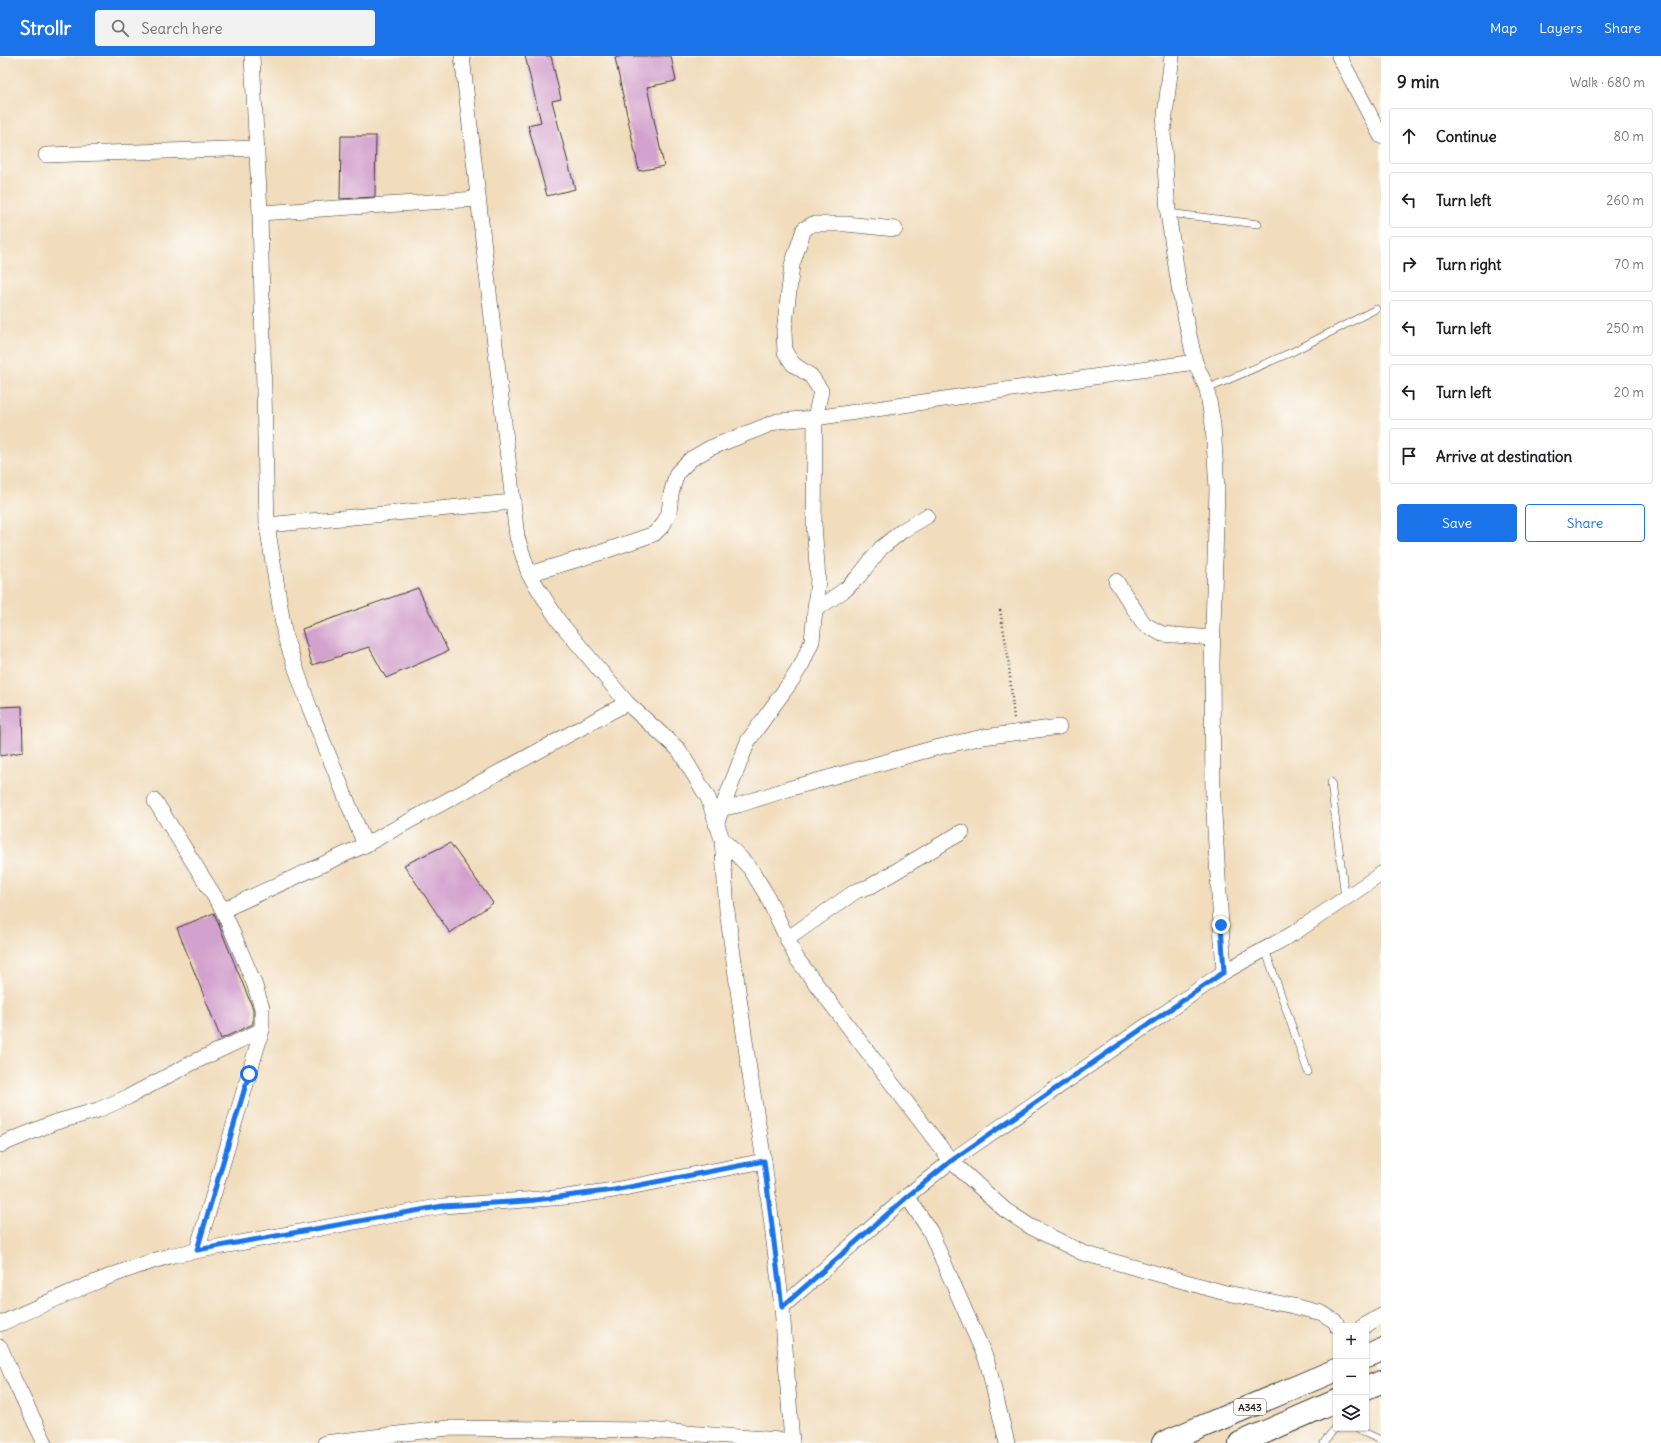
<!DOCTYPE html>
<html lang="en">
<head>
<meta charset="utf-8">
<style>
	:root { --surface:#fff; --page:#f2f2f2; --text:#202124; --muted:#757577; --line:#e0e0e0; --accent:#1a73e8 }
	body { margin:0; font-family:Delius,sans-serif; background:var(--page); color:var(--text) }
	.controls { position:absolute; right:12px; bottom:12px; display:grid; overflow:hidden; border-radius:4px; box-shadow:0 1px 3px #0004 }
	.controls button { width:36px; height:36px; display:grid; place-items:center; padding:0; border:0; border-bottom:1px solid var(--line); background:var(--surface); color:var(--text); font:20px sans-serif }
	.stop { position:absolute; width:12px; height:12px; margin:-9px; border:3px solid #1a73e8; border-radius:50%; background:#fff }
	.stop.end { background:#1a73e8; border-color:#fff; box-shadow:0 1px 4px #0008 }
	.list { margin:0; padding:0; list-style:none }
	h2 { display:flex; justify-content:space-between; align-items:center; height:52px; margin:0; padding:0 16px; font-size:17px }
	h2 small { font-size:13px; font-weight:400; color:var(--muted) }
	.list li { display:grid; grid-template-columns:26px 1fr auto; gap:12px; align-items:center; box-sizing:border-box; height:56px; margin:0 8px 8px; padding:0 8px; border:1px solid var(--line); border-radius:4px }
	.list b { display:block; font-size:15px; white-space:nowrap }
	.list em { font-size:13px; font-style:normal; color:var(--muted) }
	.actions { display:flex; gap:8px; padding:12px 16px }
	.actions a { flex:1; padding:9px 0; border:1px solid var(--accent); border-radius:4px; text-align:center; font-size:14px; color:var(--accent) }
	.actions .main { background:var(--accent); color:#fff }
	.icon { flex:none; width:22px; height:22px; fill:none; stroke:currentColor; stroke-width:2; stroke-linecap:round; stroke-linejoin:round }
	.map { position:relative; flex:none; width:1381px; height:1387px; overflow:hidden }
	header { display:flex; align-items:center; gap:24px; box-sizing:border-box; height:56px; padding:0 20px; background:var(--accent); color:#fff }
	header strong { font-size:19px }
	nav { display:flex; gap:22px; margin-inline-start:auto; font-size:14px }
	.search { width:280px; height:36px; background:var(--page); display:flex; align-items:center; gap:10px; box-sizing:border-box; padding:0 14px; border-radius:4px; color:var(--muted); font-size:15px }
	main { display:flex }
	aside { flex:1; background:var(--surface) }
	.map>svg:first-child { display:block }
</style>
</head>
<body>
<header>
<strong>Strollr</strong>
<div class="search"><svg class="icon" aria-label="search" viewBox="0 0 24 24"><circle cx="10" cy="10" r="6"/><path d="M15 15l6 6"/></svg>Search here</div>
<nav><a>Map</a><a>Layers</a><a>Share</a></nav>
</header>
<main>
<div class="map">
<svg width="1381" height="1387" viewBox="0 0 1381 1387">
	<rect width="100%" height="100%" fill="#fdfcf7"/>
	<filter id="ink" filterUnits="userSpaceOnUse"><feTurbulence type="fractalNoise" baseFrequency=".025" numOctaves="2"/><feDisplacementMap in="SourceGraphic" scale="8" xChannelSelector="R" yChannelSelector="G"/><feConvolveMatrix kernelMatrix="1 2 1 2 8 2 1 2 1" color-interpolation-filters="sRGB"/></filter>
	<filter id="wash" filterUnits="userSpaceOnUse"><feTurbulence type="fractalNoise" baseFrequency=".012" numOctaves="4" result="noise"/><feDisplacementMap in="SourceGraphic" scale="16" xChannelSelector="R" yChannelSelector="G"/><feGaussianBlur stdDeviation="0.9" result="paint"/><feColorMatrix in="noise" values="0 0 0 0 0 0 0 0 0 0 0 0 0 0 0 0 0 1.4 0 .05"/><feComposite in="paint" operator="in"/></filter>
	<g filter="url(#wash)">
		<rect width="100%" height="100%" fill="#f1dcbc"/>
		<g id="blocks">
			<g fill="#d3a1ce">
				<polygon points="525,0 551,0 561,43 552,45 575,133 547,140 528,69 541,66"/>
				<polygon points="623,0 671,0 676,25 647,31 664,110 639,115 615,2"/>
				<polygon points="341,80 376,80 375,141 340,143"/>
				<polygon points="418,532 448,595 386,622 369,591 312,609 302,573"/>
				<polygon points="22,650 23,696 0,700 0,651"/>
				<polygon points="450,787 493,847 450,877 404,809"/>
				<polygon points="214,857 253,953 253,968 221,983 177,872"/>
			</g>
		</g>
	</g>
	<g filter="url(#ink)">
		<use href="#blocks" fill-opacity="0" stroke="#3c3934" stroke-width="1"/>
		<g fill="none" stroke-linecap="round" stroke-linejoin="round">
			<g stroke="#3c3934" stroke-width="8">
				<g id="lane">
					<polyline points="1168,157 1258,168"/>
					<polyline points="1207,333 1292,296 1376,253"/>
					<polyline points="1331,726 1345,842"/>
					<polyline points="1265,893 1308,1016"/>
					<polyline points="1358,1372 1363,1376 1381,1384"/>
					<polyline points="1324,1387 1336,1370"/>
				</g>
			</g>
			<g stroke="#3c3934" stroke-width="16">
				<g id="street">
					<polyline points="252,0 260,157 267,469 285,581 310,653 365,789"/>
					<polyline points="462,0 517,481 529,518 558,564 627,647 679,694 708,742 722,783 727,855 749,1013 764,1105 782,1251 792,1387"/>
					<polyline points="1172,0 1163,76 1168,157 1180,237 1195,306 1207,333 1213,369 1217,433 1212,607 1213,742 1224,916"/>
					<polyline points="1339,0 1381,80"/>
					<polyline points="46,99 257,92"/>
					<polyline points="260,157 477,143"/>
					<polyline points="267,469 513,446"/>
					<polyline points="529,518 602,496 654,478 663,469 669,457 671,438 677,417 691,403 710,392 778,365 815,362 1195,306"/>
					<polyline points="1116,525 1144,568 1162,578 1212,582"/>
					<polyline points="815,554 846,533 859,520 881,492 902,475 927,460"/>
					<polyline points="155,745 223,854 254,927 262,952 262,974 197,1194"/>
					<polyline points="724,752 739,749 788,733 935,692 983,681 1059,671"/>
					<polyline points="716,768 748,685 792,624 802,608 812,585 818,523 814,468 815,362 821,335 811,320 793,308 785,296 784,276 792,209 804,173 813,168 846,168 895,173"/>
					<polyline points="722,783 750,812 766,838 797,903 951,1105 1005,1154 1031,1171 1083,1197 1222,1236 1293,1250 1322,1257 1336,1266 1337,1270"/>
					<polyline points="223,854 365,789 627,647"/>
					<polyline points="787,883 856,835 871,830 962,776"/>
					<polyline points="0,1089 53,1067 98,1054 128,1041 192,1007 262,974"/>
					<polyline points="907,1140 930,1175 987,1305 1007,1387"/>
					<polyline points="782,1251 907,1140 951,1105 1224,916 1294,877 1381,818"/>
					<path d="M0,1268c57,-26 113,-52 173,-69l270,-49 123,-9 48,-7 150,-29"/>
					<polyline points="1364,1270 1381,1260"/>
					<polyline points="0,1291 14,1324 45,1387"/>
					<polyline points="325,1387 448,1372 647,1374 792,1385"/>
				</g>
			</g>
			<g stroke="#3c3934" stroke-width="24">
				<g id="highway">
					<polyline points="1366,1301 1381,1294"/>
					<polyline points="1366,1332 1381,1326"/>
					<polyline points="1163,1387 1336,1314"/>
					<polyline points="1240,1387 1336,1345"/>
				</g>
			</g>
			<polyline stroke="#3c3934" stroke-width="2.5" stroke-dasharray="1 3" stroke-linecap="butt" points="1000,554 1008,600 1014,663"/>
			<use href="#lane" stroke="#fff" stroke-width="7"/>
			<use href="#street" stroke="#fff" stroke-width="15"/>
			<use href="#highway" stroke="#fff" stroke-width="22"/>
		</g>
	</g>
	<g fill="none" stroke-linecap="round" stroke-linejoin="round" filter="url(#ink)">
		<polyline stroke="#1a73e8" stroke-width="5" points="249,1018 197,1194 443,1150 527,1145 614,1134 764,1105 782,1251 908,1140 951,1105 1224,916 1221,869"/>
	</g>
	<g text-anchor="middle" stroke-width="4" stroke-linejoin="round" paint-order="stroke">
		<rect fill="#fdfcf7" stroke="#605f5e" stroke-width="1" x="1234" y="1343" width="32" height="16" rx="3"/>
		<g font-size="10" font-weight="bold" fill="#1c1c1c">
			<text x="1250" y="1355">A343</text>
		</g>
	</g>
</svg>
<div class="controls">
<button>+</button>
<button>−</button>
<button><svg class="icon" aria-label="layers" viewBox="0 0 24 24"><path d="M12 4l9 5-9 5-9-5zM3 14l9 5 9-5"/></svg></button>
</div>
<div class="stop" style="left:249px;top:1018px"></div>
<div class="stop end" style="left:1221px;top:869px"></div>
</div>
<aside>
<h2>9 min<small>Walk · 680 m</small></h2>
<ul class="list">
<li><svg class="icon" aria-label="ahead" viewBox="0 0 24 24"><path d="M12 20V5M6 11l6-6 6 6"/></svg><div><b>Continue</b></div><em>80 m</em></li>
<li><svg class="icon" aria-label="left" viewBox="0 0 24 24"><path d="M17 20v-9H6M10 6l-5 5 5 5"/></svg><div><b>Turn left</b></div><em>260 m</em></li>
<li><svg class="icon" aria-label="right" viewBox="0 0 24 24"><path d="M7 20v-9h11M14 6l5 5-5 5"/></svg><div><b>Turn right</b></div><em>70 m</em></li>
<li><svg class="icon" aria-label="left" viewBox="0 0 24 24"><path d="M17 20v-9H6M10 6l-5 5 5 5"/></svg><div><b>Turn left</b></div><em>250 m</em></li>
<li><svg class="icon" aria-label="left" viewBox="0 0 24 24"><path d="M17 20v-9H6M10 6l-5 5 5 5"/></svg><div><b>Turn left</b></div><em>20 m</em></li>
<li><svg class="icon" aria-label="arrive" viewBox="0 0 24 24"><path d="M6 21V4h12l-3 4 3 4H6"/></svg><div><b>Arrive at destination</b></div></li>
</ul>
<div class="actions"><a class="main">Save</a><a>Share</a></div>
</aside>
</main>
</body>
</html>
